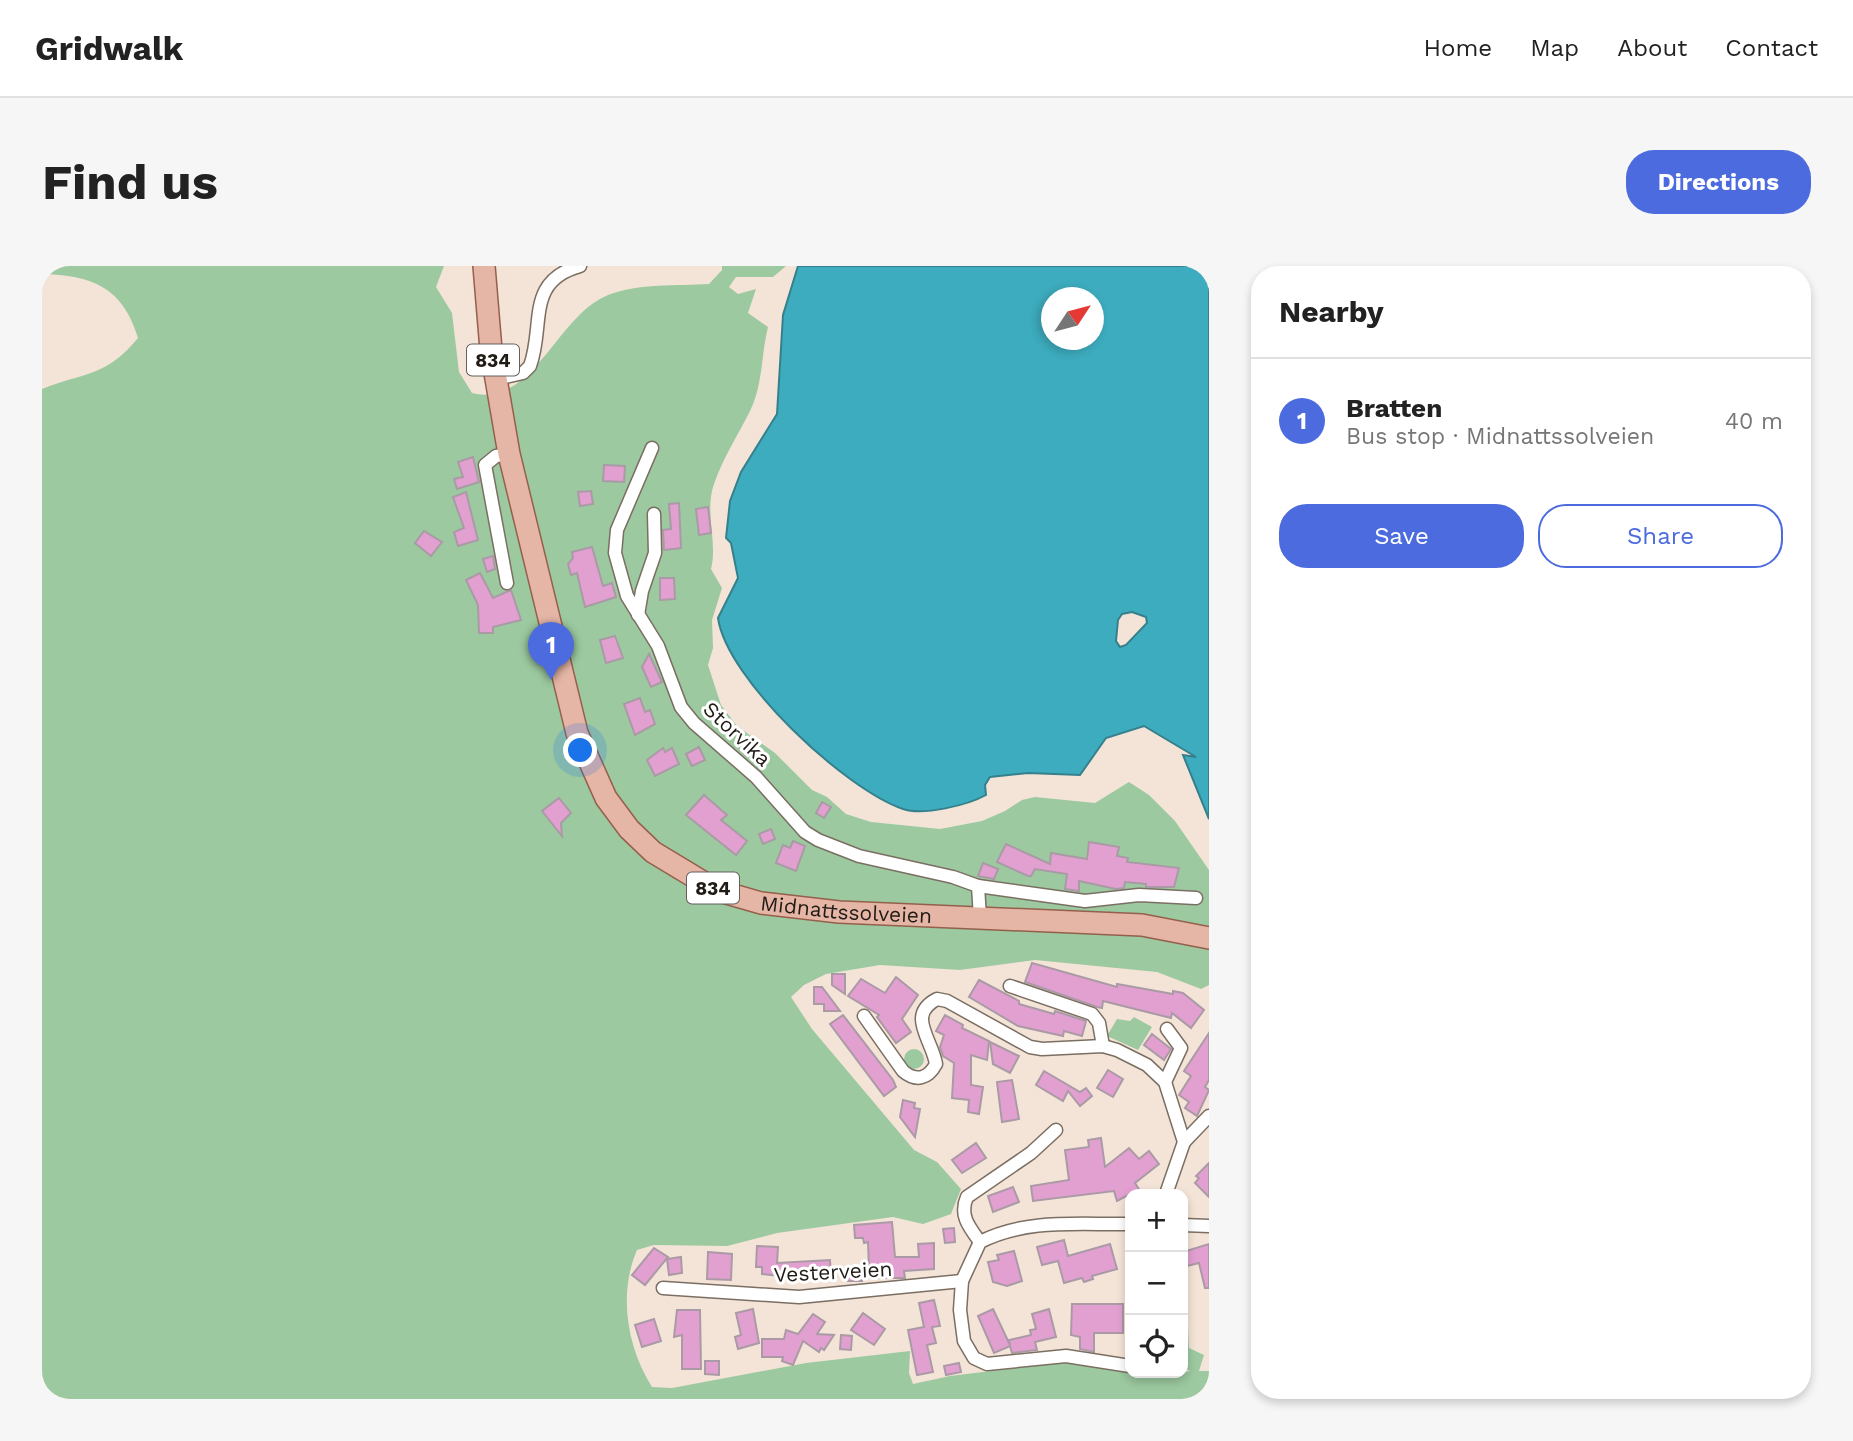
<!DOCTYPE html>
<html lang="en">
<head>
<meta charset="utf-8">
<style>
	:root { --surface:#fff; --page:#f6f6f6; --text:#222; --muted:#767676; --line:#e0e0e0; --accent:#4b6bde }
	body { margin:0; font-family:"Work Sans",sans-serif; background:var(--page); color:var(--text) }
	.controls { position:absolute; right:21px; bottom:21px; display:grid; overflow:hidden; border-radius:14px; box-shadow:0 4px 10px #0003 }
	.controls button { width:63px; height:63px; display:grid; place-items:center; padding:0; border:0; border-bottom:2px solid var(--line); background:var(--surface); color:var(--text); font:35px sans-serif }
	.compass { position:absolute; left:999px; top:21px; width:63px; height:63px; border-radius:50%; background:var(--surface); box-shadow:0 4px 10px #0003; rotate:54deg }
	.you { position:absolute; left:539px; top:485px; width:24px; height:24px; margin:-18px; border:5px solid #fff; border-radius:50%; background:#1a73e8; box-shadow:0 0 0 10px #1a73e833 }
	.badge { display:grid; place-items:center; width:46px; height:46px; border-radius:50%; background:var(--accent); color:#fff; font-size:23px; font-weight:700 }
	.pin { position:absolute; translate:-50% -58px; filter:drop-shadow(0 2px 4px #0008) }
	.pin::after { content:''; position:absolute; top:37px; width:24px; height:21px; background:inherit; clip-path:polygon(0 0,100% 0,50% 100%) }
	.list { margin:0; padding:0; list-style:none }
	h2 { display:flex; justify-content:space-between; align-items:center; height:91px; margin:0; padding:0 28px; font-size:30px }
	h2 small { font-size:23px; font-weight:400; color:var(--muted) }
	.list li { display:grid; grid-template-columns:46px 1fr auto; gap:21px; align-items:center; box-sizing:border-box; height:126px; padding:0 28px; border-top:2px solid var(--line) }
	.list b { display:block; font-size:26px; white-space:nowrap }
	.list p { margin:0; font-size:23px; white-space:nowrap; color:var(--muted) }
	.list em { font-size:23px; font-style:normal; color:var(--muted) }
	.actions { display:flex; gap:14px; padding:21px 28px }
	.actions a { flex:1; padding:16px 0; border:2px solid var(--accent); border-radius:28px; text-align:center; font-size:24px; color:var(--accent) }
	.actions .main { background:var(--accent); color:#fff }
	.icon { flex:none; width:38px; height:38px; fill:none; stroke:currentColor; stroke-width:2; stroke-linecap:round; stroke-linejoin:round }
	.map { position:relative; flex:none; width:1167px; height:1133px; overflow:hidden; border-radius:28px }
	header { display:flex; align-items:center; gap:42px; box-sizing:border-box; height:98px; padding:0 35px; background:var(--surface); border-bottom:2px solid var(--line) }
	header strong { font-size:33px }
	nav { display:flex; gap:38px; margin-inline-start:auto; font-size:24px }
	.intro { display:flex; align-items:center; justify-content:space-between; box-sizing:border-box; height:168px; padding:0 42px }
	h1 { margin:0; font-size:49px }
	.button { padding:18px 32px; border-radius:28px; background:var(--accent); color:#fff; font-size:24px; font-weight:700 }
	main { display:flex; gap:42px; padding:0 42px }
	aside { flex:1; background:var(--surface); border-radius:28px; box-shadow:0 4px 10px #0003 }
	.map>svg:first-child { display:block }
</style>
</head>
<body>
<header>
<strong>Gridwalk</strong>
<nav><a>Home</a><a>Map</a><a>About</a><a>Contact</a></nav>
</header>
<div class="intro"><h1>Find us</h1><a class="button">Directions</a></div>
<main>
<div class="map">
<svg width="1167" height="1133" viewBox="0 0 1167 1133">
	<rect width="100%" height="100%" fill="#f4e4d7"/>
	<g fill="#9cc9a0">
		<path d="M0,0h402l-8,21 16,26 7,59 13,21c61,15 85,-78 136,-98 31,-12 69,-9 101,-11l13,-14v-4h64l-13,11h-37l-7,10 9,7 18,-5 -8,24 20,14c-7,28 -5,58 -18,84 -12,24 -27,47 -36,73 -10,28 4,57 -3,85l11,19 -10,32 1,28 -5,17 13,40 16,21 38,27 37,37 15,7 19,17 25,8 69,7 42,-8 23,-10 17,-11 13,-3 60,6 34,-21 20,13 26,26 34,49v115l-8,4 -44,-17 -122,-12 -75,10 -80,-5 -54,9 -22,11 -13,12 21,32 102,121 23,12 24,27 -10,25 -28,10 -30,-7 -116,16 -50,13 -73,-1 -17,5c-19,44 -10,97 15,137l20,1 134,-25 104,-12 -1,22 4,11 37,-8 115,-14 87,15 38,-6 -7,-4v-76l3,1 3,56 15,7 -5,16h10v28h-1167v-1010c43,-17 64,-12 96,-51 -15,-51 -47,-63 -96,-64z"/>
		<polygon points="1092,751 1110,761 1096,784 1065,770 1075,753 1088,755"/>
		<circle cx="872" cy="793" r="10"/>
	</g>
	<path fill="#3dacbe" stroke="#35808c" stroke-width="2" fill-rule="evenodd" d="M756,0h411v553l-26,-64 13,2 -52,-31 -38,12 -26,37 -52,-2 -38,4 -5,8 1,10c-18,10 -63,21 -83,14 -58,-20 -176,-129 -185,-191l20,-40 -7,-35 -5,-5 4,-37 11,-29 36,-58 6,-99zM1010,32h42v42h-42zM1090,346l14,5 1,6 -21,22 -6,2 -4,-6 2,-21 4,-6z"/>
	<g fill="#e2a0d1" stroke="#aa9aa5" stroke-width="2">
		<polygon points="431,191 437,216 415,223 412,213 421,211 416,196"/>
		<polygon points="562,199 583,200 582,216 561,215"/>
		<polygon points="549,225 551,238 538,240 536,226"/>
		<polygon points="424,226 436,274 416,280 412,266 422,262 411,231"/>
		<polygon points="637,237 639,282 622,284 621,264 629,263 627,238"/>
		<polygon points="666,241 669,267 657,269 654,243"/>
		<polygon points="382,265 400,276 389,290 373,277"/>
		<polygon points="550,281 561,320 570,317 574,331 543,341 535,307 529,309 526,298 531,292 530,286"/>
		<polygon points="451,290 453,303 445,306 441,293"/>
		<polygon points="438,307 451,332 469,324 479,354 451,361 451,367 437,367 436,339 424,314"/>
		<polygon points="618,312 632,312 633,333 618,334"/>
		<polygon points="573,370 581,392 564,397 558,374"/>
		<polygon points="607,388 620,416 609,421 600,401"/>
		<polygon points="598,432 603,446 608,444 613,458 593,469 582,438"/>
		<polygon points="708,473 714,480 704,490 698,482"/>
		<polygon points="657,481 663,494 650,500 644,488"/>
		<polygon points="621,482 623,486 630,482 637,498 613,510 605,494"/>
		<polygon points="662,529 685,549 679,554 705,575 694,589 644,549"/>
		<polygon points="517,532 529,547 519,557 520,570 500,545"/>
		<polygon points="780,536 789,541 782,552 774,547"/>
		<polygon points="729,563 733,573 721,578 717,568"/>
		<polygon points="751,575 763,580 754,605 734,597 741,579 748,582"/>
		<polygon points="1047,576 1077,581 1075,590 1086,592 1085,596 1137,602 1132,621 1104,621 1104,618 1083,616 1082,622 1074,623 1037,615 1037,625 1023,623 1025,608 993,603 989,610 986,610 955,596 964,578 1008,598 1009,587 1045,593"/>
		<polygon points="941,597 956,603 952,613 936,610"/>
		<polygon points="990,697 1075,721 1075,718 1131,728 1131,725 1141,727 1162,744 1149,762 1130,747 1129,752 1061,735 1060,742 1055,741 983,716"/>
		<polygon points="790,708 803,708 803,728 790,719"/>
		<polygon points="854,711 876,729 860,753 869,766 854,777 835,751 837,749 806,730 819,713 843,727"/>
		<polygon points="937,714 977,735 977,738 1012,748 1013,745 1044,755 1040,770 1022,765 1021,770 976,760 927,731"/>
		<polygon points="772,721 780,721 798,745 782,745 782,738 772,738"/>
		<polygon points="801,749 851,814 854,821 842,830 788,758"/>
		<polygon points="903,749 921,759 920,762 947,775 945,794 929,789 929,819 941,821 937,848 926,846 927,834 910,832 912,797 901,790 898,781 902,769 894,765"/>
		<polygon points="1167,767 1167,814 1163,821 1167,824 1155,850 1143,842 1147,836 1137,829 1149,810 1142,805"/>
		<polygon points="1110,768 1129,783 1122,794 1102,779"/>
		<polygon points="948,776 977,790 968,807 951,798"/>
		<polygon points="1066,804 1081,813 1071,831 1055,822"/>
		<polygon points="1002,805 1038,826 1044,822 1050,830 1038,840 1026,825 1021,835 994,819"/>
		<polygon points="970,814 977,853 960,856 955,816"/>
		<polygon points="861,834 873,837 872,842 878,843 873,871 858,851"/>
		<polygon points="1059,872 1063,901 1087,882 1097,893 1107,885 1117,898 1093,917 1100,928 1088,928 1075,935 1072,925 991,935 989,920 1027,914 1023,884 1047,881 1046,874"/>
		<polygon points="934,877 944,892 920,907 910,894"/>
		<polygon points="1167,897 1167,931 1153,917 1157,912 1154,910"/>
		<polygon points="971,921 977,936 951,946 946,930"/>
		<polygon points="850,956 853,991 877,991 876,978 892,977 892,1003 862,1005 863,1012 820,1012 820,1015 806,1015 806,1002 827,1002 826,976 822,977 821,972 813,972 812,959"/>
		<polygon points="912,962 913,976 903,977 901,963"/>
		<polygon points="1022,974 1026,990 1068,978 1075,1003 1050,1010 1051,1013 1042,1016 1040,1012 1022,1017 1016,995 1000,999 995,981"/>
		<polygon points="1167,978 1167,1022 1163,1022 1157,997 1141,1001 1141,986"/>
		<polygon points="715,980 736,981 735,997 788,994 789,1010 739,1014 738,1010 720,1008 720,1001 714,1001"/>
		<polygon points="612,982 626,991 603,1019 590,1009"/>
		<polygon points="972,985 980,1015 965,1020 951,1016 946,996 957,994 955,989"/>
		<polygon points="666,986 690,988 689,1014 665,1013"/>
		<polygon points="639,991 640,1007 627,1009 625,993"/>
		<polygon points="892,1034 898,1060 890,1061 894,1077 885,1079 891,1106 875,1109 866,1064 882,1061 877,1037"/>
		<polygon points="1030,1038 1081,1038 1081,1067 1052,1067 1052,1086 1038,1083 1038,1071 1029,1069"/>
		<polygon points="711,1043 717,1077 696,1083 693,1071 699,1069 694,1047"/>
		<polygon points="951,1043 968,1079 967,1074 989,1069 988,1064 994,1063 990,1048 1007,1043 1014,1071 993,1076 995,1084 970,1087 968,1080 952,1087 936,1050"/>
		<polygon points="635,1044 658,1044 659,1103 640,1103 640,1069 632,1071"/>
		<polygon points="821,1047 843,1063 832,1079 809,1064"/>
		<polygon points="771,1048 783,1056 775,1068 792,1069 782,1084 779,1082 777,1086 761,1075 751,1099 740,1095 741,1091 720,1091 720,1073 742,1073 744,1064 756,1068"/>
		<polygon points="612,1053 619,1075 600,1081 593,1059"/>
		<polygon points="799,1069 810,1070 809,1084 798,1083"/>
		<polygon points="663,1095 677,1095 677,1109 663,1108"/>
		<polygon points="917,1097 919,1106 904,1109 902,1100"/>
	</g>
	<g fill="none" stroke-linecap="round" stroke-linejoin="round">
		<g stroke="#7b6e62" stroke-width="15">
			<g id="street">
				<path d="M454,113l27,-6 7,-7c15,-41 -5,-85 50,-100"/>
				<polyline points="610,182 575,264 573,287 585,330 616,380 639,441 652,457 714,511 763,566 776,574 817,590 911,611 936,620 938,652"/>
				<polyline points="465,317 443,199 454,190 467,188"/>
				<polyline points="596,349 600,325 613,287 612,248"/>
				<polyline points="936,620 1043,635 1097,629 1154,632"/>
				<polyline points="968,720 1050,748 1057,757 1061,780"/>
				<path d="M822,750l39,55c13,11 25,8 33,-7 -4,-25 -30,-49 1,-65l10,2 83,46 12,2 61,-3 14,4 30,15 18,17 19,60 -18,52"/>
				<polyline points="1123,816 1139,782 1125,763"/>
				<polyline points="1142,876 1167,850"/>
				<path d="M1088,958c-51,1 -103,-6 -150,18l-18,39 -2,29 4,31 10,17 13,6 79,-8 64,10"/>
				<polyline points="1141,959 1167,960"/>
				<path d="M938,976c-11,-15 -21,-27 -13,-45l64,-44 25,-23"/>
				<polyline points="621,1022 757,1031 920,1015"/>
			</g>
		</g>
		<g stroke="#955f4c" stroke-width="24">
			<g id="primary">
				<path id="s1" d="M442,0l7,84 18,104 68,279 29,65 23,31 24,23 63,38 45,13 78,9 303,13 67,13"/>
			</g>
		</g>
		<use href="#street" stroke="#fff" stroke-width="12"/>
		<use href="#primary" stroke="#e5b5a5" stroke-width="21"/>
	</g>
	<g text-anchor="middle" stroke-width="6" stroke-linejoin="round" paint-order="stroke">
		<g fill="#fff" stroke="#645f5c" stroke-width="2">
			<rect x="425" y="78.5" width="52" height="31" rx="5"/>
			<rect x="645" y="606.5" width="52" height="31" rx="5"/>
		</g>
		<g font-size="19" font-weight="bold" fill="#211b16">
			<text x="451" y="101">834</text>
			<text x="671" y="629">834</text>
		</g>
		<g font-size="21" fill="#211b16" stroke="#fff">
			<text transform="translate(695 468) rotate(43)" y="7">Storvika</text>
			<text dy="7" stroke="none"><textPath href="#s1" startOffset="826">Midnattssolveien</textPath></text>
			<text transform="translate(791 1006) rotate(-3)" y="7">Vesterveien</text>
		</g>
	</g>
</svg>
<div class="controls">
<button>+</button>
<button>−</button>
<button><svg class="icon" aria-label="locate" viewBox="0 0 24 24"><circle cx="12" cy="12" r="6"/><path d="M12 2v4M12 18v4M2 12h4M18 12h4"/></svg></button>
</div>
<svg class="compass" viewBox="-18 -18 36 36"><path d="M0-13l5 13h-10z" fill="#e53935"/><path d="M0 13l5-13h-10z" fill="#767676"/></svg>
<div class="you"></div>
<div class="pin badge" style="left:509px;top:414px">1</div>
</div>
<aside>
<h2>Nearby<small></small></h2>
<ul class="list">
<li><span class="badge">1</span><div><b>Bratten</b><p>Bus stop · Midnattssolveien</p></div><em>40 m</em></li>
</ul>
<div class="actions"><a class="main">Save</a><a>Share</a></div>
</aside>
</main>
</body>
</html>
